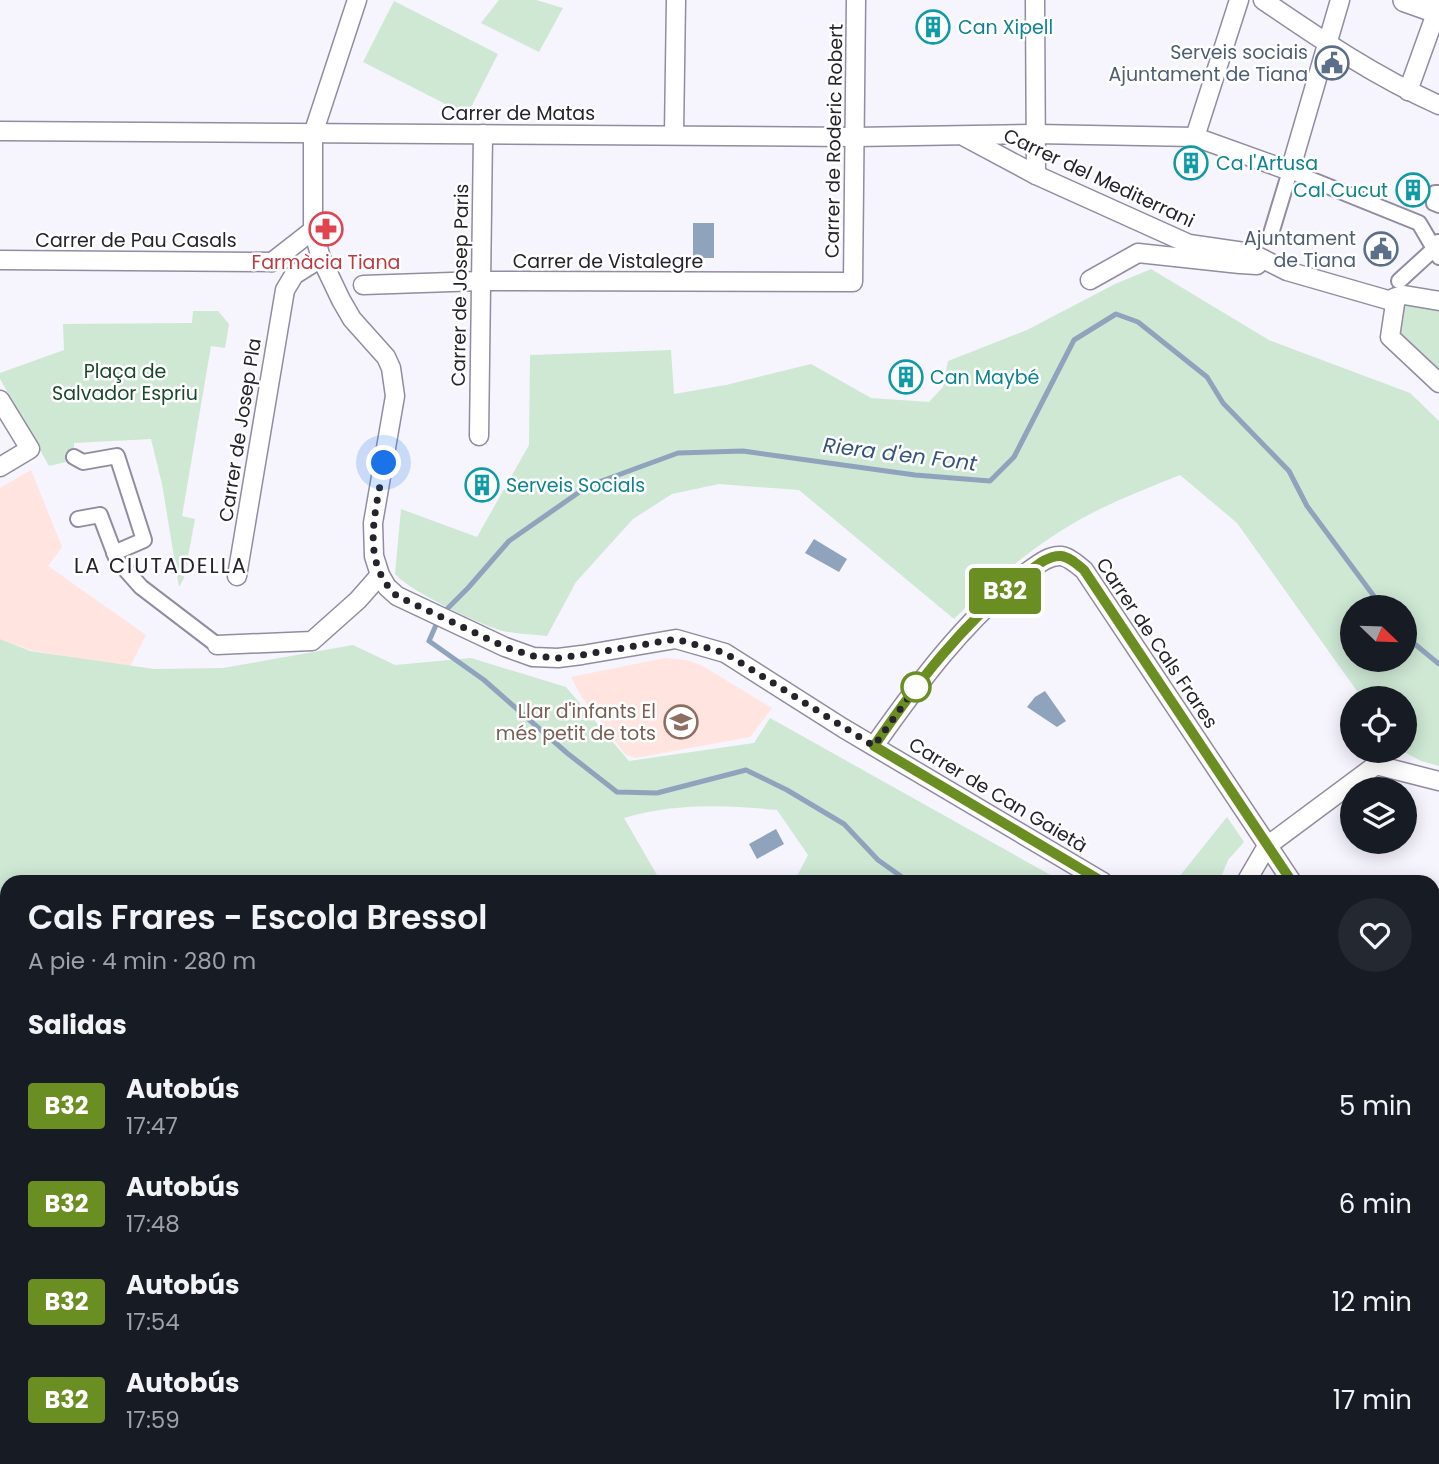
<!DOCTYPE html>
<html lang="es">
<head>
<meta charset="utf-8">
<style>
	:root { --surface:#171b24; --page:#242831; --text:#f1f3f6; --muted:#9ea1a6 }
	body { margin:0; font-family:Poppins,sans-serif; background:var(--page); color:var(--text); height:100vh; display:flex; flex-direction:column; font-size:26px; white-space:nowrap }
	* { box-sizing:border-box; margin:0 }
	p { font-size:23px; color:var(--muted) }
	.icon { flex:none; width:38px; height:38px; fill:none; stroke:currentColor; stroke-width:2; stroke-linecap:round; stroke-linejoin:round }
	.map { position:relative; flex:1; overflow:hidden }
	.panel { position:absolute; left:0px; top:875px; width:1440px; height:590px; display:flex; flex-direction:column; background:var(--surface); border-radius:21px 21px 0 0; box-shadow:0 4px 18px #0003 }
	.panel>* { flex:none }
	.badge { padding:0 14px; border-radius:5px; font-size:24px; line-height:46px }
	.needle { width:46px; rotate:113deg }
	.controls { position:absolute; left:1340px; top:595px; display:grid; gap:14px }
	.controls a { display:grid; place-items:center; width:77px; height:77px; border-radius:50%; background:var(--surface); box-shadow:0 4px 18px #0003; font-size:35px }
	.you { position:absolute; width:35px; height:35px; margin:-18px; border:5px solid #fff; border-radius:50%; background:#1a73e8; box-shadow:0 0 0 10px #1a73e833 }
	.map>.badge { position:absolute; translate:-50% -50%; box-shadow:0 0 0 4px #fff }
	h2 { padding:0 28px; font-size:26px; line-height:63px }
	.round { display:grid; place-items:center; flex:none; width:74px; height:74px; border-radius:37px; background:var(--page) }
	.head { display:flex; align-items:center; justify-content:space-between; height:119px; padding:0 28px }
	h1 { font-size:33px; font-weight:600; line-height:52px }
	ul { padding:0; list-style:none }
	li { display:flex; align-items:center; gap:21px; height:98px; padding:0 28px }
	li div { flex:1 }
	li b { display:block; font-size:26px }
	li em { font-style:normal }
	li .badge { min-width:77px; font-weight:700; text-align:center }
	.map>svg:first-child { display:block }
	.education { fill:#ffe4df }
	.green { fill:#cee8d4; fill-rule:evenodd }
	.water { fill:#8fa3bc }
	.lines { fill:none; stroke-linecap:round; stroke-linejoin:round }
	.stream { stroke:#8fa3bc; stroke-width:5 }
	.pedestrian-casing { stroke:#918ca1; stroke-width:18 }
	.minor-casing { stroke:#918ca1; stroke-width:21 }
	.tertiary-casing { stroke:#918ca1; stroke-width:26 }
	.pedestrian { stroke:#fff; stroke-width:14 }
	.minor { stroke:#fff; stroke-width:18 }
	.tertiary { stroke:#fff; stroke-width:23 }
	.line-casing { stroke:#fff; stroke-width:16 }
	.line { stroke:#6b8e23; stroke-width:10 }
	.walk { stroke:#25232b; stroke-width:7; stroke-dasharray:0 12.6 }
	.stop-dot { fill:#fff; stroke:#6b8e23; stroke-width:3.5 }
	.labels { text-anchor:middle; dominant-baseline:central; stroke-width:5; stroke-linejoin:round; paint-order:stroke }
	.culture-label { font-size:19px; fill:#0d838f; stroke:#fff; text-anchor:start }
	.service-label { font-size:19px; fill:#4e5e75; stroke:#fff; text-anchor:end }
	.street-label { font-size:19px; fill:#25232b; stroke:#fff }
	.health-label { font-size:19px; fill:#be3a42; stroke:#fff }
	.park-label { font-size:19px; fill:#19492b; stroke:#fff }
	.education-label { font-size:19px; fill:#785e54; stroke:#fff; text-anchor:end }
	.water-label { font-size:21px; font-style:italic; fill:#35547b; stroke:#fff }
	.neighbourhood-label { font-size:21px; letter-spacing:2px; fill:#25232b; stroke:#fff }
</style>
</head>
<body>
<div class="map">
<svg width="1439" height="1464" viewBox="0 0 1439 1464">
	<rect width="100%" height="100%" fill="#f6f4fd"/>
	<g class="education">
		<polygon points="31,470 62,547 48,566 146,635 130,667 30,650 0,639 0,488"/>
		<polygon points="665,658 686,660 701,665 772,708 750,737 635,758 625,754 581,696 571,677"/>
	</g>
	<g class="green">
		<polygon points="499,0 536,0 563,8 539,52 481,23"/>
		<polygon points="394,1 498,54 467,115 363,62"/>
		<path d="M1151,269L1269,340L1410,393L1439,421V766L1421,761L1402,751H1405V698H1362L1237,523L1180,475C1150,487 1119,499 1090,514C1039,541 995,578 954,619L799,490L719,484L672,494L633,519L576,582L547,636C533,634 517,634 503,631C480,625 410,591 395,574L401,509L477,537L529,445L530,355L671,350L674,394L726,385L811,364L871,398L929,402L943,387L948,361L1027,330L1115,284ZM1353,607H1405V660H1353Z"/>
		<polygon points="1400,303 1439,307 1439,379 1395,337"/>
		<polygon points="193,311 218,311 229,324 225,348 211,346 182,516 195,519 184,578 179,587 162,484 151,439 74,443 74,460 49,466 0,379 0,373 64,350 63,324 192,323"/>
		<path d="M0,639L30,651L154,669L223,668L353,645L395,665L471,658L566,687L629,761L754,743L770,718L1063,882H794L808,855L777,810C726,805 674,803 624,818L661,882H7V1188L0,1206Z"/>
		<polygon points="1227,817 1244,842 1228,860 1219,882 1175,882"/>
		<polygon points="1433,1232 1439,1235 1439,1378 1433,1372"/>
		<polygon points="0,1282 7,1285 7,1397 0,1400"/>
		<polygon points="347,1458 1249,1458 1248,1464 347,1464"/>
	</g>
	<g class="water">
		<rect x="693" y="223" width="21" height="35"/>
		<polygon points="814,539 847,559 839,572 805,553"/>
		<polygon points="1045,691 1066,721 1057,727 1027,707 1035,697"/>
		<polygon points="776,829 784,844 757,859 749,844"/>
	</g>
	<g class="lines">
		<g class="stream">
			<polyline points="1405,636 1439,664"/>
			<polyline points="909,882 878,860 844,824 787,790 746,770 657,793 617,792 567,753 484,680 429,641 440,616 468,588 509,541 588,486 678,453 743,451 915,475 990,481 1014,457 1074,340 1116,314 1138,322 1207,377 1223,403 1289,471 1307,506 1382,607"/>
			<polyline points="1433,1378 1439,1384"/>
		</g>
		<defs>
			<g id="pedestrian">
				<polyline points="1439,205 1434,203 1435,193 1439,193"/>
				<polyline points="1270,237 1290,171 1419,223 1439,257"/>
				<polyline points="1399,281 1434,249 1438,242"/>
				<polyline points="74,457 83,462 117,456 144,540 114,553"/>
				<polyline points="78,519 100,515 117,560 141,587 217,645"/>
			</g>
			<g id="minor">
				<polyline points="357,0 313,134 313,230 321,258 341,300 352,319 386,357 391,368 395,396 373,523 374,556 380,575 387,587 397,596 505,647 533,657 558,658 582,655 676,639 725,653 843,728 1103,882"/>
				<polyline points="1035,0 1036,175"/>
				<path d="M1263,0C1320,39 1376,77 1439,105"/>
				<polyline points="1408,91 1439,5"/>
				<polyline points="0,131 855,137 1036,134 1195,137 1290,171 1340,0"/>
				<polyline points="674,134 676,0"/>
				<polyline points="965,137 1036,175 1189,244 1251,253 1287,271 1388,300 1404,295 1439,301"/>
				<polyline points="1195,137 1239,0"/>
				<polyline points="0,260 272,262"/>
				<polyline points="272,262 313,230"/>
				<polyline points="1090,280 1138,253 1240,264 1257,265 1263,259"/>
				<polyline points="363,285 481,281 853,282 856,0"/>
				<polyline points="1396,297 1390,337 1439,383"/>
				<polyline points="0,400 30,449 0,467"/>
				<polyline points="479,436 483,134"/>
				<polyline points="237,576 285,290 294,275 321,258"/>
				<polyline points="217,645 312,641 358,600 380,575"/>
				<path d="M874,746C918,684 962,623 1023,575C1034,568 1047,555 1061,556C1069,557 1078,565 1084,570L1292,882"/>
				<polyline points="1246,882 1267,846 1376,765 1439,781"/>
				<polyline points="1433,975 1439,977"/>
				<polyline points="1433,1212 1439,1214"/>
				<polyline points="320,1458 320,1464"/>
			</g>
			<polyline id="tertiary" points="1405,0 1439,12"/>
		</defs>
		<use href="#pedestrian" class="pedestrian-casing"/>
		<use href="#minor" class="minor-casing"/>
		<use href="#tertiary" class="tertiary-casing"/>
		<use href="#pedestrian" class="pedestrian"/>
		<use href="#minor" class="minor"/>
		<use href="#tertiary" class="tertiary"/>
	</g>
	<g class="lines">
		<defs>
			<path id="line" d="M1103,882L874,746C917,683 963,623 1023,576C1034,568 1047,555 1061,556C1070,557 1078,565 1084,570L1292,882"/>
		</defs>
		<use href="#line" class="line-casing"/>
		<use href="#line" class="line"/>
		<path class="walk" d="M384,463C377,509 358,560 397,596L505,647L533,656L558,658L582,655L676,639L725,653L874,746L916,687"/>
	</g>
	<defs>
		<symbol id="building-ring" viewBox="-11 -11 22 22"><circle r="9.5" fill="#fff" stroke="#0f9aa8" stroke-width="1.5"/><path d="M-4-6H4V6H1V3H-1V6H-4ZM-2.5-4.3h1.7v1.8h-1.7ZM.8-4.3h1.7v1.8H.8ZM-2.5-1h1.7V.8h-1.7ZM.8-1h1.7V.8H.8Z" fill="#0f9aa8"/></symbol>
		<symbol id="civic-ring" viewBox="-11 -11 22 22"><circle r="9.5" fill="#fff" stroke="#5c6f8a" stroke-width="1.5"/><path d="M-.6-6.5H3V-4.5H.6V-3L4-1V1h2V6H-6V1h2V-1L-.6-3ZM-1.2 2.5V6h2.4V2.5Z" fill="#5c6f8a"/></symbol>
		<symbol id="pharmacy-ring" viewBox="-11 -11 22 22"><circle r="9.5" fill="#fff" stroke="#e0444e" stroke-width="1.5"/><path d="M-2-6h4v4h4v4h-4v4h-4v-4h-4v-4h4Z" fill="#e0444e"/></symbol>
		<symbol id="school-ring" viewBox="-11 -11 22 22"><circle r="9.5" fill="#fff" stroke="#8d6e63" stroke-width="1.5"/><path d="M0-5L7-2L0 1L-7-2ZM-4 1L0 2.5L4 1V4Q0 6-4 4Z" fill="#8d6e63"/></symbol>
	</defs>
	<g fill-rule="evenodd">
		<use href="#building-ring" x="914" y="8" width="38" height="38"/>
		<use href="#civic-ring" x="1313" y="44" width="38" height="38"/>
		<use href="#building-ring" x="1172" y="144" width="38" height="38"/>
		<use href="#building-ring" x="1394" y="171" width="38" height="38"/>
		<use href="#pharmacy-ring" x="307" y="210" width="38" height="38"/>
		<use href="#civic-ring" x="1362" y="230" width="38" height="38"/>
		<use href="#building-ring" x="887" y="358" width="38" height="38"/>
		<use href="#building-ring" x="463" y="466" width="38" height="38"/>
		<use href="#school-ring" x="662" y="703" width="38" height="38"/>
	</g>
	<circle class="stop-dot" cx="916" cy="687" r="14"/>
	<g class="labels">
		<g class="culture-label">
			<text x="958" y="27">Can Xipell</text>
			<text x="1216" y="163">Ca l'Artusa</text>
			<text x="1388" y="190" text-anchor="end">Cal Cucut</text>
			<text x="930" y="377">Can Maybé</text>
			<text x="506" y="485">Serveis Socials</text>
		</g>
		<g class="service-label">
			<text x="1308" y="52">Serveis sociais<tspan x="1308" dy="22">Ajuntament de Tiana</tspan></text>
			<text x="1356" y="238">Ajuntament<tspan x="1356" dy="22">de Tiana</tspan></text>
		</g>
		<g class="street-label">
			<text x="518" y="113">Carrer de Matas</text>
			<text transform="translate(834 141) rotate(-89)">Carrer de Roderic Robert</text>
			<text transform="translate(1099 178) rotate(25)">Carrer del Mediterrani</text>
			<text x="136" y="240">Carrer de Pau Casals</text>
			<text x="608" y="261">Carrer de Vistalegre</text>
			<text transform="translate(460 285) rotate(-89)">Carrer de Josep Paris</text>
			<text transform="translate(240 430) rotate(-81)">Carrer de Josep Pla</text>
			<text transform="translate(1157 643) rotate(56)">Carrer de Cals Frares</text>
			<text transform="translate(998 795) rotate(31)">Carrer de Can Gaietà</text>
		</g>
		<g class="health-label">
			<text x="326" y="262">Farmàcia Tiana</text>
		</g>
		<g class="park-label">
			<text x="125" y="371">Plaça de<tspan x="125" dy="22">Salvador Espriu</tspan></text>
		</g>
		<g class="education-label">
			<text x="656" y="711">Llar d'infants El<tspan x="656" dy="22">més petit de tots</tspan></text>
		</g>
		<g class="water-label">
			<text transform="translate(900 454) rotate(7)">Riera d'en Font</text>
		</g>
		<g class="neighbourhood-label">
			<text x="161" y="565">LA CIUTADELLA</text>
		</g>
	</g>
</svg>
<div class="controls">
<a><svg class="needle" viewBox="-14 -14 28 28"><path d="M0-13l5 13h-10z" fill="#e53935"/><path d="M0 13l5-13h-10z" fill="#9ea1a6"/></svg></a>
<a><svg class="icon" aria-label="locate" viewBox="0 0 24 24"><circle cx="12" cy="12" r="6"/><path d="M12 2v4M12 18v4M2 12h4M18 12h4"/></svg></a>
<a><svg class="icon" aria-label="layers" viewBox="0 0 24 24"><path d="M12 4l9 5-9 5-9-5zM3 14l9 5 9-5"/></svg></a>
</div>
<div class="you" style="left:384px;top:463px"></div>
<b class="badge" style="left:1005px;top:591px;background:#6b8e23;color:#fff">B32</b>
<section class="panel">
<div class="head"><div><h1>Cals Frares - Escola Bressol</h1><p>A pie · 4 min · 280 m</p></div><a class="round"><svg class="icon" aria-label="heart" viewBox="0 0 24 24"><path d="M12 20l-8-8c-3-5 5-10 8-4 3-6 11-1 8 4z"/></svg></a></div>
<h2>Salidas</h2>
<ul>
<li><span class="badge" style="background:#6b8e23;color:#fff">B32</span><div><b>Autobús</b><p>17:47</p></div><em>5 min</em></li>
<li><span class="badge" style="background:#6b8e23;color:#fff">B32</span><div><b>Autobús</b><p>17:48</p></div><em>6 min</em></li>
<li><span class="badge" style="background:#6b8e23;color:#fff">B32</span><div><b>Autobús</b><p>17:54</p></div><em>12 min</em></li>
<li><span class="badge" style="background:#6b8e23;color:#fff">B32</span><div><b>Autobús</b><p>17:59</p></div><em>17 min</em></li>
</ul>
</section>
</div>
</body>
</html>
